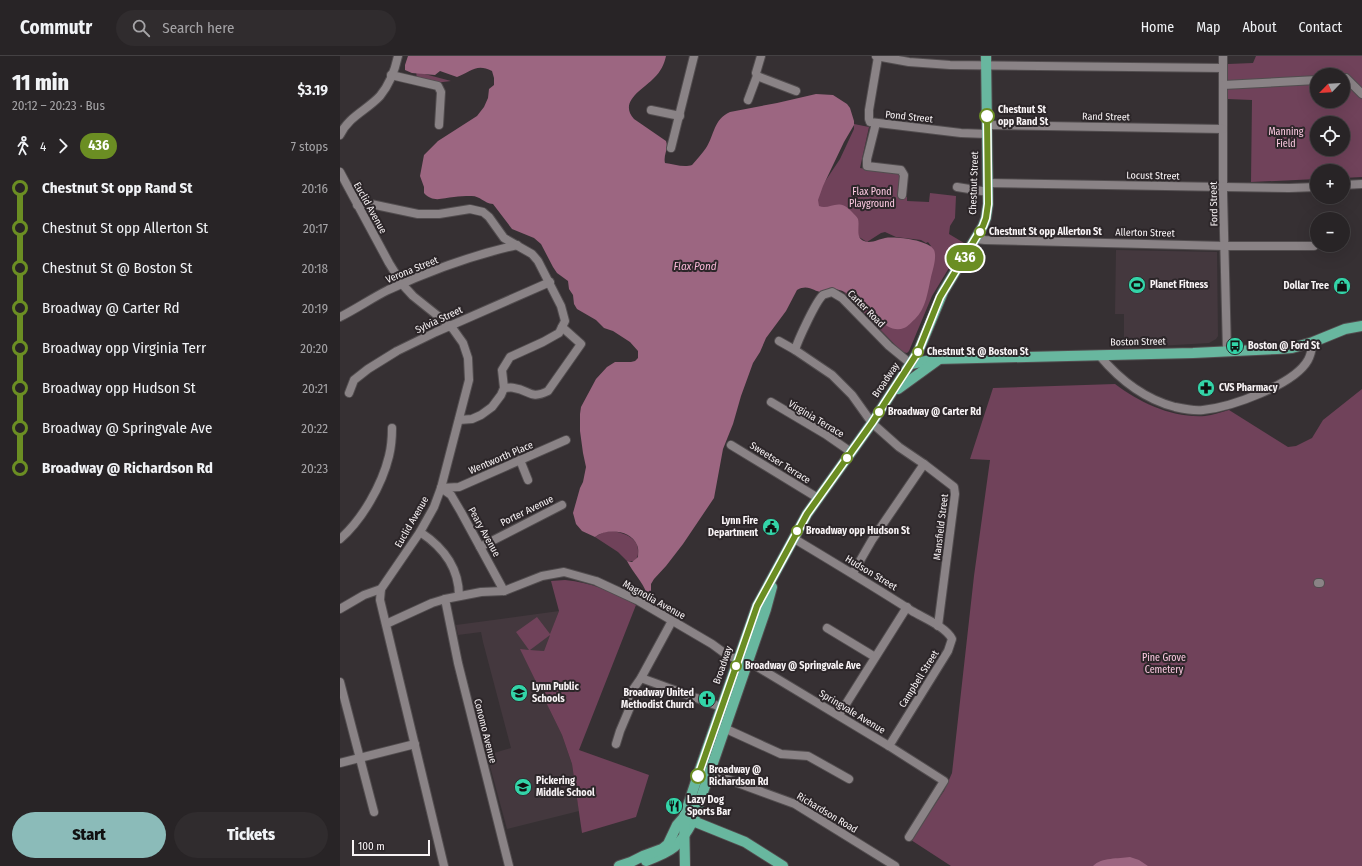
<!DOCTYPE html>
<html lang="en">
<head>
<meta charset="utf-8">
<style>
	:root { --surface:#282426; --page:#302c2e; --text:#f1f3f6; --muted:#a5a4a7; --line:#444143; --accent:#8bbbb9 }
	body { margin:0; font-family:"Fira Sans Condensed",sans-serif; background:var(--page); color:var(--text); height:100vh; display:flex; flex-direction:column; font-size:15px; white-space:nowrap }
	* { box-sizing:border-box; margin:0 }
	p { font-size:13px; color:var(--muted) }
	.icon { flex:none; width:22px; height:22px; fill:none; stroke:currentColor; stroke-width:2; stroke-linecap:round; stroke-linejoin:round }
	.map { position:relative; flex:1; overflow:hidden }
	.side { display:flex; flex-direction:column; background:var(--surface); width:340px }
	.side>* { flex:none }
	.badge { padding:0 8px; border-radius:13px; font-size:14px; line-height:26px }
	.needle { width:26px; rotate:245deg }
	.fabs { position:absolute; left:970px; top:12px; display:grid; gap:8px }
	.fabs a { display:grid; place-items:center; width:40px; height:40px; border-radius:50%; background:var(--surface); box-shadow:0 4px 16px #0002,0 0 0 1px var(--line); font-size:20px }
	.scale { position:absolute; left:12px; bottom:10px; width:78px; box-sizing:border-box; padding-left:4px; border:2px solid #f8f3f5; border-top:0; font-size:11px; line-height:14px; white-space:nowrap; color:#f8f3f5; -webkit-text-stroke:3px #2c2629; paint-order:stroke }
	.map>.badge { position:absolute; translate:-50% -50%; box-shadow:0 0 0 2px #fff }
	.legs { display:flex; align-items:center; gap:6px; height:44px; padding:0 12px; font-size:13px }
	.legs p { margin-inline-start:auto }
	.headline { display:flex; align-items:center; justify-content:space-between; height:68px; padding:0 12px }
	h1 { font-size:22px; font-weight:800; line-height:30px }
	.primary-button { display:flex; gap:8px; margin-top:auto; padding:8px 12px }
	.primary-button a { flex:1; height:46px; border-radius:24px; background:var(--accent); color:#111; font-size:16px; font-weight:800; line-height:46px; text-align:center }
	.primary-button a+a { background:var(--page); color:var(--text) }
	ul { padding:0 12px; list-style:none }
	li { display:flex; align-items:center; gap:14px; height:40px; font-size:15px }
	li i { display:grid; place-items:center; width:6px; height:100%; margin:0 5px; background:currentColor }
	li i::after { content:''; width:10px; height:10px; margin:-5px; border:3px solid; border-radius:50%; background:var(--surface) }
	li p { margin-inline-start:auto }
	li:first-child i { background:linear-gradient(#0000 50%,currentColor 0) }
	li:last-child i { background:linear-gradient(currentColor 50%,#0000 0) }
	header { display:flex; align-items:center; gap:24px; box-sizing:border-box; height:56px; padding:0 20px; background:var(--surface); border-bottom:1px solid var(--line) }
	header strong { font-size:19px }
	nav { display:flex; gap:22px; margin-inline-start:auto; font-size:14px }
	.search { width:280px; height:36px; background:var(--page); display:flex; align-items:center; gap:10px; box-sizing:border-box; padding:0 14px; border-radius:22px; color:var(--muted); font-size:15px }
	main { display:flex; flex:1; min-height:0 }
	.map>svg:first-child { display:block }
	.built { fill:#44383e }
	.green { fill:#70425a; fill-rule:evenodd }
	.water { fill:#9c6681 }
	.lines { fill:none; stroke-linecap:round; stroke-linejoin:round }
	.minor-casing { stroke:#524d4f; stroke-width:10 }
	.major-casing { stroke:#524d4f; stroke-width:12 }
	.minor { stroke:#8a8386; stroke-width:8 }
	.major { stroke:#68b79f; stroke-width:10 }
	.line-1-casing { stroke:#fff; stroke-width:9 }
	.line-1 { stroke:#6b8e23; stroke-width:6 }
	.stop-1-dot { fill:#fff; stroke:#6b8e23; stroke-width:2 }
	.labels { text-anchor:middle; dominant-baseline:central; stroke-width:4; stroke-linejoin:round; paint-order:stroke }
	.stop-label { font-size:10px; font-weight:bold; fill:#f8f3f5; stroke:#2c2629; text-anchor:start }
	.street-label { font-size:10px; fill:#f8f3f5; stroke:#2c2629 }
	.park-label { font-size:10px; fill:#fdcae2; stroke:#2c2629 }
	.poi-label { font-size:10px; font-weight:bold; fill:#f8f3f5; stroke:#2c2629; text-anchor:start }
	.water-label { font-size:11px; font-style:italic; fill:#fab8d8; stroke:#2c2629 }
</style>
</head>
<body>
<header>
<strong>Commutr</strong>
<div class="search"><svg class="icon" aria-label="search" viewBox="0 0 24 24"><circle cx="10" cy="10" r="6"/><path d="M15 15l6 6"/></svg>Search here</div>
<nav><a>Home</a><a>Map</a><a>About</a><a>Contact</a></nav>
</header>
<main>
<section class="side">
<div class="headline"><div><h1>11 min</h1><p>20:12 – 20:23 · Bus</p></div><b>$3.19</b></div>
<div class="legs"><svg class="icon" aria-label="walk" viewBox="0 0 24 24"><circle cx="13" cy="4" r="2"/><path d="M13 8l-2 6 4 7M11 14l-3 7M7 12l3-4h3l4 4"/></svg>4<svg class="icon" aria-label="forward" viewBox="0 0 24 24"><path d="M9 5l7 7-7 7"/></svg><b class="badge" style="background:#6b8e23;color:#fff">436</b><p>7 stops</p></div>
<ul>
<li><i style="color:#6b8e23"></i><b>Chestnut St opp Rand St</b><p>20:16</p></li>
<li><i style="color:#6b8e23"></i><span>Chestnut St opp Allerton St</span><p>20:17</p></li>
<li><i style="color:#6b8e23"></i><span>Chestnut St @ Boston St</span><p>20:18</p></li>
<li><i style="color:#6b8e23"></i><span>Broadway @ Carter Rd</span><p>20:19</p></li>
<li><i style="color:#6b8e23"></i><span>Broadway opp Virginia Terr</span><p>20:20</p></li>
<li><i style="color:#6b8e23"></i><span>Broadway opp Hudson St</span><p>20:21</p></li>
<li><i style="color:#6b8e23"></i><span>Broadway @ Springvale Ave</span><p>20:22</p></li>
<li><i style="color:#6b8e23"></i><b>Broadway @ Richardson Rd</b><p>20:23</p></li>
</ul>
<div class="primary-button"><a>Start</a><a>Tickets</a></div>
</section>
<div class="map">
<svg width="1022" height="810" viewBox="0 0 1022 810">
	<rect width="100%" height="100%" fill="#363033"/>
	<g class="built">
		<polygon points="776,194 877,196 878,280 876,283 869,287 784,292 784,258 775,258"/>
		<polygon points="219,555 204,595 181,594 222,679 232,708 239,755 167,773 147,699 171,692 143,586 141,576 118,579 116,569"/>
	</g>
	<g class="green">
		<polygon points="75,0 77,16 111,25 87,28 77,26"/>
		<path d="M916,0H1022V121L1003,122V115H977V123L911,126L912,44L888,43V8L913,7ZM977,19H1003V45H977ZM977,67H1003V93H977Z"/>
		<polygon points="514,68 529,71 520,112 560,118 559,141 567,141 567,145 589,146 590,137 616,140 615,162 610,170 609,178 624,187 592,240 569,295 567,297 562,296 503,235 591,190 588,186 586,187 581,184 556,181 545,176 541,177 527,186 519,181 476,159 478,136 500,103 514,73"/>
		<path d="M775,328C800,347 832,362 865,360C873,359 881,356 889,354L948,391L956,390L972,382L983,364L1022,333V810H611L571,784L604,735L612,717L634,520L650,404L630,403L653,332Z"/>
		<path d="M273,475C284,477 299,482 298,496C298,501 297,502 294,505H287L278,496L255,481L264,476Z"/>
		<path d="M225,524C252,527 273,535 296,549L239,694L309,719L296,761L242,777L232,708L222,679L180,593L189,594L176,576L197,561L210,578L219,555L211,525ZM210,579L204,595L190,594Z"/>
	</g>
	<g class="water">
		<path d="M68,0H326C324,9 321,15 314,22C304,33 278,45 294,63L326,85C329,93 323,99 325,107C333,108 344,112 352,109C357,103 362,98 366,92C375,78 373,64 390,56L437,47L476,38L493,39L507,48L510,52L514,65V69L504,86L483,130L478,144L479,150C490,155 498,140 512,156C514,158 517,161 518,163C520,170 515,182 524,185C531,188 539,183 545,182C555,180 589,184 594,194C597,201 593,213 591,221C588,234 586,253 575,263C571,266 569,270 564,272C548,279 532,256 522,247C514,241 504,234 495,233C490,232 488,235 483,236C475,237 469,227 457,234L446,255L426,282L420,296L413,307L401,340L393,368L383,393L374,442L343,488L326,510L314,523L311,528V534L310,537L307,538C303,526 293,517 287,505L292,506L298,501C298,497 299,493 297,489C291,474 267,472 255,481L242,475L236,468L233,457L240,432L243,426L246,411L243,397L240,375V358L241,351L256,323L267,311L275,306H291L295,305L298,302V295L290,286L273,275L264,272L256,264L237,253L234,248L233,239L229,233L228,225L217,217L213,211L201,188L194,182L172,173L153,148C143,147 140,139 130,140C125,140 119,140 114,141C102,142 93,147 84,137V131L80,120L84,99L98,85L137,60L144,51L148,42L149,33L154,29V22L152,15C136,7 131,16 117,21L100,15L95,19L72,17L65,14V9Z"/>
		<path d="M790,801L799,804L808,810H753C762,801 778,803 790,801Z"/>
	</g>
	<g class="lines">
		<defs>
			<g id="minor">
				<polyline points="536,0 569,6 610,9 883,12"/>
				<polyline points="883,0 883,137 887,295"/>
				<polyline points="538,1 529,54 529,63 530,66 621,77 647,78"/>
				<polyline points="51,19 98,30 101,36 99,69"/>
				<polyline points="417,20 456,35"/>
				<polyline points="1003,22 1006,22 1022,38"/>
				<polyline points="883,29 977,24"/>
				<polyline points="408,44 417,20 416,17 421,0"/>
				<polyline points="311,54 340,60"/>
				<polyline points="536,67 527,103 527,110 561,114 564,119 562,139"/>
				<polyline points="647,69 883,73"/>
				<path d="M0,79C8,61 27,54 40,40C49,29 55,14 58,0"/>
				<polyline points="331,92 354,0"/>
				<polyline points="0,116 49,207 62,228 73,240 103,264 113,273 123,287 128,302 129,324 101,432 94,451 80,476 41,533 40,544 104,810"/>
				<polyline points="648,127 884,131 949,132 977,131"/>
				<polyline points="1003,129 1022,128"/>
				<polyline points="617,131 648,136"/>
				<polyline points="17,149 26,147 78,158 99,158 130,153 143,156 149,161 164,182 192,198 198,205 221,250 225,265 219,277 203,286 170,301 162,314 164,332 161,339 152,351 141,359 132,363 119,364"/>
				<polyline points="636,183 645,184 885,190 974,190"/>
				<path d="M0,261C16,253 32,242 48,234C89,215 133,199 177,189"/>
				<polyline points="439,285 455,294"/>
				<path d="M759,299C779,323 804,343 835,351C844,353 854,355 863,354C891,351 954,329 968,304C971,299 972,292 973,286"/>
				<path d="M571,308L549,290L502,242L492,236C490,237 485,238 483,239C476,245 458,284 455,294L492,319L512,339L532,367L559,391L584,408L614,431L615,438L598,570"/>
				<path d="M164,332C167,332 171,331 174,332C190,334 190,344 208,335L241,288L222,271"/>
				<polyline points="9,337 14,324 28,313 57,295 96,276 210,226"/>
				<polyline points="431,346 485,378 511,396"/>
				<polyline points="391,389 478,442"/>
				<polyline points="180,404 188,424"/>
				<polyline points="101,432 119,431 226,384"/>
				<polyline points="101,432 111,439 121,456 164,535"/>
				<path d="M80,476C103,491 119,512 119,540"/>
				<path d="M453,482C493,506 533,530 572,555C584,562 606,571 612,583L608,595L549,690"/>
				<path d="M0,483C22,464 42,429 49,400C51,392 52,382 52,372"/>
				<polyline points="140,491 222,449"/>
				<polyline points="513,517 532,484 584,408"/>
				<polyline points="978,527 980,527"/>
				<polyline points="105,543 118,607 169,810"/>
				<polyline points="0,553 24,539 41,533"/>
				<polyline points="46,568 92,547 105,543 141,536 164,535 202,520 224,516 256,525 297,544 372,588 387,599 416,610 549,690 604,725 569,781"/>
				<polyline points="487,572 535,601"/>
				<polyline points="301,622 381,651"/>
				<polyline points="0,626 34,756"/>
				<polyline points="499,659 567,551"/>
				<polyline points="384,672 441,698 468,700 509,723"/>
				<polyline points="276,688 280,675 291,649 287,642 301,622 332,565"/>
				<polyline points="0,707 75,688"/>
				<polyline points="365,715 455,748 555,810"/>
			</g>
			<g id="major">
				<polyline points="571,308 596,303 853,297 937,293 952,292 973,286 1005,273 1022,270"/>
				<polyline points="558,333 598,304"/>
				<polyline points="348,763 405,786 443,810"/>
				<path d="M306,805C333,795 339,791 353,765L426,553L432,531"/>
				<polyline points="279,810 291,806 303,800 322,793 328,788 337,769 344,761"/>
				<polyline points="345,810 344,761 360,713 417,550 467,458 532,367 578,296 603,236 643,170 646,162 648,148 646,0"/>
			</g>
		</defs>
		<use href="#minor" class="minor-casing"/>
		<use href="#major" class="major-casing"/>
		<use href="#minor" class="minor"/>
		<use href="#major" class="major"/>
	</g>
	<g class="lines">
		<defs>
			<polyline id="line-1" points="358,720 417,550 467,458 532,367 578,296 600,241 643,170 646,162 648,148 647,60"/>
		</defs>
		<use href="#line-1" class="line-1-casing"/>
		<use href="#line-1" class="line-1"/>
	</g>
	<defs>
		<symbol id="stadium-disc" viewBox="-11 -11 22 22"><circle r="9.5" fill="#33d4a8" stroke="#2c2629"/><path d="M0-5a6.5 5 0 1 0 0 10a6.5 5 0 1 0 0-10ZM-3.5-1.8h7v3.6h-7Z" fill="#111"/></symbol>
		<symbol id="shop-disc" viewBox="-11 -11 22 22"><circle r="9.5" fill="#33d4a8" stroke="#2c2629"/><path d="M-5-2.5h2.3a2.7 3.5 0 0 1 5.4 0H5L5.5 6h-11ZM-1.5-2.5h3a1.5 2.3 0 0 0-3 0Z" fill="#111"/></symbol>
		<symbol id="bus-disc" viewBox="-11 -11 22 22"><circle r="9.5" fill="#33d4a8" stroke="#2c2629"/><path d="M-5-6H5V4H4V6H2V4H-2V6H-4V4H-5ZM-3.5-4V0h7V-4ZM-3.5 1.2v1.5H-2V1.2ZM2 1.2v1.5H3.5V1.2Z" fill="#111"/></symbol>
		<symbol id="pharmacy-disc" viewBox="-11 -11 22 22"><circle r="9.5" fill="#33d4a8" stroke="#2c2629"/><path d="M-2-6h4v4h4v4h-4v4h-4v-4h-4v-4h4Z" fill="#111"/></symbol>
		<symbol id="civic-disc" viewBox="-11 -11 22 22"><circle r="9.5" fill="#33d4a8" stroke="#2c2629"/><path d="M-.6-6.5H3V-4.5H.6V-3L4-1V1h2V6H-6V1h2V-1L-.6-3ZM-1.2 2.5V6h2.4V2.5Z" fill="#111"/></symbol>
		<symbol id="school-disc" viewBox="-11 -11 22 22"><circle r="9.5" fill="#33d4a8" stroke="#2c2629"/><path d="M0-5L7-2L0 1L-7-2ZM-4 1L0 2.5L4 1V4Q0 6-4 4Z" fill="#111"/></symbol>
		<symbol id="church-disc" viewBox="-11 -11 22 22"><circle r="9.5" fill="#33d4a8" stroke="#2c2629"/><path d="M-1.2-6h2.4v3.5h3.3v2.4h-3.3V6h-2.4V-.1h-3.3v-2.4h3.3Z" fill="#111"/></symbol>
		<symbol id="restaurant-disc" viewBox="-11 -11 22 22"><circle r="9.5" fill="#33d4a8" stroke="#2c2629"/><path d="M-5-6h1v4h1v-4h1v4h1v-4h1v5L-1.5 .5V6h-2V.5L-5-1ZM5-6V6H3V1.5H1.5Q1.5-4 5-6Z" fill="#111"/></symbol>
	</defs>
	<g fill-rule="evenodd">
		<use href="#stadium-disc" x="787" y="219" width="20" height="20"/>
		<use href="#shop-disc" x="992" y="220" width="20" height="20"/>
		<use href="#bus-disc" x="885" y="280" width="20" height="20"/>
		<use href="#pharmacy-disc" x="856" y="322" width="20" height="20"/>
		<use href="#civic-disc" x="421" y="461" width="20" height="20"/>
		<use href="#school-disc" x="169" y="627" width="20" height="20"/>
		<use href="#church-disc" x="357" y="633" width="20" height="20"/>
		<use href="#school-disc" x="173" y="721" width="20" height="20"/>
		<use href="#restaurant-disc" x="324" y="740" width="20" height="20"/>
	</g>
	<g class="stop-1-dot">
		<circle cx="647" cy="60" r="7"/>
		<circle cx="640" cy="176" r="5"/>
		<circle cx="578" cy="296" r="5"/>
		<circle cx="539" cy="356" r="5"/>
		<circle cx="507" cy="402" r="5"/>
		<circle cx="457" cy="475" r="5"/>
		<circle cx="396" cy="610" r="5"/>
		<circle cx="358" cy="720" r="7"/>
	</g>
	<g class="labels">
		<g class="stop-label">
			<text x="658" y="54">Chestnut St<tspan x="658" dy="12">opp Rand St</tspan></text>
			<text x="649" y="176">Chestnut St opp Allerton St</text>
			<text x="587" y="296">Chestnut St @ Boston St</text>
			<text x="548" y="356">Broadway @ Carter Rd</text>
			<text x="466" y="475">Broadway opp Hudson St</text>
			<text x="405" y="610">Broadway @ Springvale Ave</text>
			<text x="369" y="714">Broadway @<tspan x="369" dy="12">Richardson Rd</tspan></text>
		</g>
		<g class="street-label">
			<text transform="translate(569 61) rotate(6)">Pond Street</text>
			<text transform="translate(766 61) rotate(1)">Rand Street</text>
			<text transform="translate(813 120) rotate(1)">Locust Street</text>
			<text transform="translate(634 127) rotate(-88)">Chestnut Street</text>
			<text transform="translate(874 148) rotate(-91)">Ford Street</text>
			<text transform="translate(30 152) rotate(61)">Euclid Avenue</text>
			<text transform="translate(805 177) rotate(1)">Allerton Street</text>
			<text transform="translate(72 214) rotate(-22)">Verona Street</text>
			<text transform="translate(526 253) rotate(45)">Carter Road</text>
			<text transform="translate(99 264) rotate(-25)">Sylvia Street</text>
			<text transform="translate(798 286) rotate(-1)">Boston Street</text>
			<text transform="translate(546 324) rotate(-56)">Broadway</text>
			<text transform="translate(476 363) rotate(31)">Virginia Terrace</text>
			<text transform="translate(161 402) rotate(-23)">Wentworth Place</text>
			<text transform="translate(440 407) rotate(32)">Sweetser Terrace</text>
			<text transform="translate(187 455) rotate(-26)">Porter Avenue</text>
			<text transform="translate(72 466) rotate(-60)">Euclid Avenue</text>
			<text transform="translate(601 471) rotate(-83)">Mansfield Street</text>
			<text transform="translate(144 476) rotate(61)">Peary Avenue</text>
			<text transform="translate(531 517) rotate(31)">Hudson Street</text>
			<text transform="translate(314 544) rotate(29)">Magnolia Avenue</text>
			<text transform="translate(383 609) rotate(-71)">Broadway</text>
			<text transform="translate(579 623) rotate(-58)">Campbell Street</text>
			<text transform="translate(512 656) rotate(31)">Springvale Avenue</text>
			<text transform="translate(145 675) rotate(76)">Conomo Avenue</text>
			<text transform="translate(487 757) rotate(31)">Richardson Road</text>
		</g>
		<g class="park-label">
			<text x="946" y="76">Manning<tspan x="946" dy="12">Field</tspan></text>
			<text x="532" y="136">Flax Pond<tspan x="532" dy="12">Playground</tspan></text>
			<text x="824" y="602">Pine Grove<tspan x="824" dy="12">Cemetery</tspan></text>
		</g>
		<g class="poi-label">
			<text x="810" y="229">Planet Fitness</text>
			<text x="989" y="230" text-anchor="end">Dollar Tree</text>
			<text x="908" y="290">Boston @ Ford St</text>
			<text x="879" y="332">CVS Pharmacy</text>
			<text x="418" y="465" text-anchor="end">Lynn Fire<tspan x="418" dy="12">Department</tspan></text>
			<text x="192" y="631">Lynn Public<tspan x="192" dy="12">Schools</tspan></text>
			<text x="354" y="637" text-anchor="end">Broadway United<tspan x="354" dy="12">Methodist Church</tspan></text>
			<text x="196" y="725">Pickering<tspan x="196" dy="12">Middle School</tspan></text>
			<text x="347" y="744">Lazy Dog<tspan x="347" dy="12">Sports Bar</tspan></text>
		</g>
		<g class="water-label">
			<text x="355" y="210">Flax Pond</text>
		</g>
	</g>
</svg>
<div class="fabs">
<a><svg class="needle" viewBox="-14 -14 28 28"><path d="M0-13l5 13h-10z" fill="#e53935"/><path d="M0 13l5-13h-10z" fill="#a5a4a7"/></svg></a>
<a><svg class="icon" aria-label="locate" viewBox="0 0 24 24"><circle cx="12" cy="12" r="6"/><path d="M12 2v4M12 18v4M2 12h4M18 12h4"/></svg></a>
<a>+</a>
<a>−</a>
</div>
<div class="scale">100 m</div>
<b class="badge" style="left:625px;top:202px;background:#6b8e23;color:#fff">436</b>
</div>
</main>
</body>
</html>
